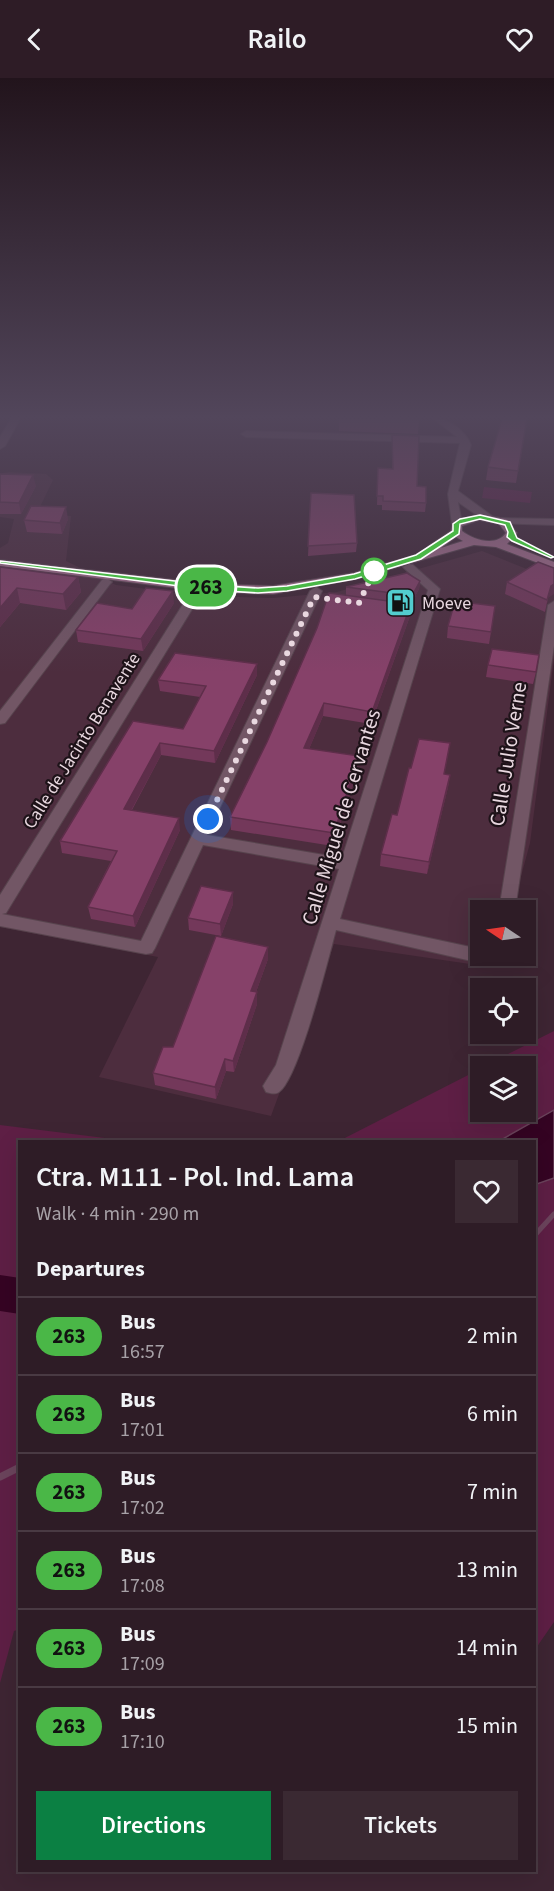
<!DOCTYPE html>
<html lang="en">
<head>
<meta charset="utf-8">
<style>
	:root { --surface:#2e1c26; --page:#3a2932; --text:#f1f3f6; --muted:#a7a1a7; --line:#493a43; --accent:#0b8043 }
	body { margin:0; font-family:"Source Sans 3",sans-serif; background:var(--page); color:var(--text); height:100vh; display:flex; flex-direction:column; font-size:22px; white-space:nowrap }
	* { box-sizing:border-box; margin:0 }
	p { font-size:20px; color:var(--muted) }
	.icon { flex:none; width:33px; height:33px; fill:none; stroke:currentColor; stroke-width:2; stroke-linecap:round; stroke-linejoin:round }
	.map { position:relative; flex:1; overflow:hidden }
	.panel { position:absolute; left:18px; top:1062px; width:518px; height:732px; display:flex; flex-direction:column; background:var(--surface); border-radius:0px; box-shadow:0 6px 24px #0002,0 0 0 2px var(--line) }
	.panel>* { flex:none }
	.badge { padding:0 12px; border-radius:20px; font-size:21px; line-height:39px }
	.needle { width:39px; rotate:283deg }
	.fabs { position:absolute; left:470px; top:822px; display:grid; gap:12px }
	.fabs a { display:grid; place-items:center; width:66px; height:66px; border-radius:0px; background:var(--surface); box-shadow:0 6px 24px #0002,0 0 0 2px var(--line); font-size:30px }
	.you { position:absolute; width:30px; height:30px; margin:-15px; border:4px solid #fff; border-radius:50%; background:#1a73e8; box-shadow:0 0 0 9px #1a73e833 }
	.map>.badge { position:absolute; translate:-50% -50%; box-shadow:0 0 0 3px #fff }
	h2 { padding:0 18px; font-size:22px; line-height:54px }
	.round { display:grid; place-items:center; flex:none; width:63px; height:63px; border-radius:0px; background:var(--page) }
	.overview { display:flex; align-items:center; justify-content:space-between; height:102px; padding:0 18px }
	h1 { font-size:28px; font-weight:600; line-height:45px }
	.action { display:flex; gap:12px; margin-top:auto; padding:12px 18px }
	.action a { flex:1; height:69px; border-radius:0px; background:var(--accent); color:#fff; font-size:24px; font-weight:600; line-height:69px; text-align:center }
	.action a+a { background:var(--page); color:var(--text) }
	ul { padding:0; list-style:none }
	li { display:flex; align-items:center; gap:18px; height:78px; padding:0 18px; border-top:2px solid var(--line) }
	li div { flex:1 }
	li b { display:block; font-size:22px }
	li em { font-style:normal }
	li .badge { min-width:66px; font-weight:700; text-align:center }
	header { display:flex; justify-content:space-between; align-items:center; height:78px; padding:0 18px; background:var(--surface); font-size:27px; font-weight:600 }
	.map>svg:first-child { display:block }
	.built { fill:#4d2d3e }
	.green { fill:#5e1f45 }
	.water { fill:#350423; stroke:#6b445c; stroke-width:1.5 }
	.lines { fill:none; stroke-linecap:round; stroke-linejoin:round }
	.stream-far1 { stroke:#6b445c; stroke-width:5 }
	.stream { stroke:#6b445c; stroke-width:7 }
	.river { fill:#350423; fill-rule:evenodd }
	.minor-casing { stroke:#57434d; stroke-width:2 }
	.major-casing { stroke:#57434d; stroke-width:2 }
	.minor { fill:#725665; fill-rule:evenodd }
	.major { fill:#a97290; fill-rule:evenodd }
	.wall { fill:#73385a }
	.shaded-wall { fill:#5e2e4a }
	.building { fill:#864169; stroke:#5e2e4a; stroke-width:1.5 }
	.line { fill:#4ab747; stroke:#fff; stroke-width:1.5 }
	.walk { stroke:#e9d8e0; stroke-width:6; stroke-dasharray:0 10.8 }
	.stop-dot { fill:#fff; stroke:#4ab747; stroke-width:3 }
	.labels { text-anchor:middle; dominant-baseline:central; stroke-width:4.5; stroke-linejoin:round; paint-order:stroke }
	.far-poi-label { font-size:18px; fill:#e9d8e0; stroke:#1e1319; text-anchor:start }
	.far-street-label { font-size:18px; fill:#e9d8e0; stroke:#1e1319 }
	.street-label { font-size:21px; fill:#e9d8e0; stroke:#1e1319 }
</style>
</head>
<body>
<header><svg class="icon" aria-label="back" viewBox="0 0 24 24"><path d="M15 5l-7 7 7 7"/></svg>Railo<svg class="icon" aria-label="heart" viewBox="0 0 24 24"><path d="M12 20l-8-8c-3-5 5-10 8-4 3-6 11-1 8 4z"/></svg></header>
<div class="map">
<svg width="554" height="1813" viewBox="0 0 554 1813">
	<rect width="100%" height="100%" fill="#3e2533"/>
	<polygon class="built" points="9,394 46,396 53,402 38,433 40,436 71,438 66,483 116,507 201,518 273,520 337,514 482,473 554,502 554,581 530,765 512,832 480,832 480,878 500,878 497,890 334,866 271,1038 99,999 158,879 0,849 0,470 8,465 14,441 0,439 0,401 3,395"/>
	<g class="green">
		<polygon points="484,409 532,414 530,425 482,420"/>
		<polygon points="554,953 554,1544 534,1573 534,1064 337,1064 480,991 480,1034 525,1034 525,988 484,988"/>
		<polygon points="0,1047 129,1063 20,1064 20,1551 14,1553 0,1605"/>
	</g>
	<polygon class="water" points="554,1032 554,1100 534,1107 534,1064 499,1063"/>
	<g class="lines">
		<polyline class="stream-far1" points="534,1158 554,1136"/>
		<polyline class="stream" points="0,1399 20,1389"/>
		<polygon class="river" points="0,1197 20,1200 20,1236 0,1233"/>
		<defs>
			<g id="minor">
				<polygon points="11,341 20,341 5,368 0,371 0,359"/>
				<path d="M434,341C450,340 466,354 471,367L458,413L492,438V442H484L458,424L462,446L457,449L452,446L448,416L460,365L246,359L241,356L246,353L457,359Z"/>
				<polygon points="500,440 554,441 554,447 496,445 496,441"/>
				<path d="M409,486L413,487L440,511L340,841L480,871V878H500L495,885L489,887L336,852C328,881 299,1000 279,1014C275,1017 270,1015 266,1014L263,1008L276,987L339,791L203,767L155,870L152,875L146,876L0,848V817L190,515L196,511L202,515L6,835L2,836L141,863L310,513L316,509L322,513L207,757L342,780L428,512L405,491L403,489Z"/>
				<polygon points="106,500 112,504 110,506 5,645 0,646 0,633 102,502"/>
				<polygon points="554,523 554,568 515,832 499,832 548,527"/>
			</g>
			<path id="major" d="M479,436L506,441L517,455L507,466L554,484V491L496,469L474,467L355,501L273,516L210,514L0,488V482L210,506L273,508L354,495L430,473L427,470L429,468L451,453L453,444ZM479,442L499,446L506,455C496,469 474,462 462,453V448ZM456,459L463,463L441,470Z"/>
		</defs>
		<use href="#minor" class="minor-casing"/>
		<use href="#major" class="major-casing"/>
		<use href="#minor" class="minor"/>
		<use href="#major" class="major"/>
	</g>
	<g class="wall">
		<polygon points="339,341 419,341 418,356 339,353"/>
		<polygon points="392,357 417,408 426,425 425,434 382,432 382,427 377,427 378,390 392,391"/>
		<polygon points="488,389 518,393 516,405 486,402"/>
		<polygon points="0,396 36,408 21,436 0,436"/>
		<polygon points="311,415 357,465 356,474 308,478"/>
		<polygon points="68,441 62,456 27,454 24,442"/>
		<polygon points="0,489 78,499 81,514 66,532 20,525 0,549"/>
		<polygon points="420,503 419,511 414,520 414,527 411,526 410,538 371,646 323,638 309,671 358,691 333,768 231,752 230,739 346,517 346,509"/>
		<polygon points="507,504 548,520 545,534 505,516"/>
		<polygon points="174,525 143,573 78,564 76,552 132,531"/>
		<polygon points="448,548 491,554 489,566 447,560"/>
		<polygon points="488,587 536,594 533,606 486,599"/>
		<polygon points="257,597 215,685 161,677 132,732 180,752 135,849 91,841 88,829 111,783 62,775 60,763 133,643 183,651 200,619 160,613 158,602"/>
		<polygon points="445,696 450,697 448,709 427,796 380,788 381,776"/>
		<polygon points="233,826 221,858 189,852 188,840"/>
		<polygon points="268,881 256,914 257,926 234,994 226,993 216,1021 155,1007 153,995 173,969"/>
	</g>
	<g class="shaded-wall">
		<polygon points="33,397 36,408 21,436 19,425"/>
		<polygon points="66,429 68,441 62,456 60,445"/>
		<polygon points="78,499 81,514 66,532 63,516"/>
		<polygon points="420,503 419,511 414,520 413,516"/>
		<polygon points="554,506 554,516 548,520 545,534 551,508"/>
		<polygon points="17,510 20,525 0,549 0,530"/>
		<polygon points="173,513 174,525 143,573 141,561"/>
		<polygon points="411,526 410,538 371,646 372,634"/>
		<polygon points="257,586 257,597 215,685 214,673"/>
		<polygon points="324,625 323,638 304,683 304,670"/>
		<polygon points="160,665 161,677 126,742 124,731"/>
		<polygon points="359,678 358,691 333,768 334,755"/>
		<polygon points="450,697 448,709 427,796 429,784"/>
		<polygon points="179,740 180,752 135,849 133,838"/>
		<polygon points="233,814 233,826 221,858 220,846"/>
		<polygon points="268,869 268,881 252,925 251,913"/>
		<polygon points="257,914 257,926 234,994 233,983"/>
		<polygon points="225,981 226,993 216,1021 215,1009"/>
	</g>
	<g class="building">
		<polygon points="375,341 419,341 419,342"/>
		<polygon points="502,341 527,341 518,393 488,389"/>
		<polygon points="392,357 419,358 417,408 426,409 426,425 383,423 383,418 377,418 378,390 393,391"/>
		<polygon points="0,396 33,397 19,425 0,424"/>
		<polygon points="311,415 354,417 357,465 308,468"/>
		<polygon points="31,428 66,429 60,445 24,442"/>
		<polygon points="538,484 554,490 554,506 551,508 547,522 507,504"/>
		<polygon points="0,489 78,499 63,516 17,510 0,530"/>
		<polygon points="407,495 420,503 413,516 415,518 346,509"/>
		<polygon points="146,510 173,513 141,561 76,552 97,525 132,531"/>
		<polygon points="329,515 411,526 372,634 324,625 304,670 359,678 334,755 230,739 267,664 317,550"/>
		<polygon points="455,523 495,528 491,554 448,548"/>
		<polygon points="492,571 539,577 536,594 488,587"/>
		<polygon points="175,575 257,586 214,673 160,665 124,731 179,740 133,838 88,829 117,773 60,763 133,643 183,651 206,608 158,602"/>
		<polygon points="419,661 450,665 444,696 450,697 429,784 381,776 392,736 397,737 409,690 411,690"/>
		<polygon points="201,808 233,814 220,846 188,840"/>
		<polygon points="216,858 268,869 251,913 257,914 233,983 225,981 215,1009 153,995 163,969 173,969"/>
	</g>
	<linearGradient id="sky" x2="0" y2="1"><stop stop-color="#22141c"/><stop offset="0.57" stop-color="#52465b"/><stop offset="1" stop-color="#52465b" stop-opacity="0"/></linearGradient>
	<rect width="554" height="595" fill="url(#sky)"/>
	<polygon class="line" points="480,437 510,444 517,460 554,479 551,480 512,463 507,459 508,454 505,447 480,441 460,446 459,456 421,481 355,501 287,513 258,515 210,512 0,485 0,483 210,507 258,510 287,508 354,496 416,477 453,453 453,446 460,441"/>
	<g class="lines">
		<polyline class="walk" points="208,741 314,519 359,525 374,493"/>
	</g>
	<defs>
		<symbol id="fuel-square" viewBox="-11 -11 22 22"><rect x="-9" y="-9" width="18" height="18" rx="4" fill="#52cdcf" stroke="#1e1319"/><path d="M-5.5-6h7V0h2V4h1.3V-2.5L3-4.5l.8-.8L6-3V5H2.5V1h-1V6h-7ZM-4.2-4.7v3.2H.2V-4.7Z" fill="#111"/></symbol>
	</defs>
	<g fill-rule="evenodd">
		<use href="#fuel-square" x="384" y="508" width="33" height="33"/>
	</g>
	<circle class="stop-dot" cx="374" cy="493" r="12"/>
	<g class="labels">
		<g class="far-poi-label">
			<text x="422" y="525">Moeve</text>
		</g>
		<g class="far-street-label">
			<text transform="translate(82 663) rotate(-58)">Calle de Jacinto Benavente</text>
		</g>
		<g class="street-label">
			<text transform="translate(508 676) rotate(-81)">Calle Julio Verne</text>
			<text transform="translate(341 739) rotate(-73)">Calle Miguel de Cervantes</text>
		</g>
	</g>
</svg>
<div class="fabs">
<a><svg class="needle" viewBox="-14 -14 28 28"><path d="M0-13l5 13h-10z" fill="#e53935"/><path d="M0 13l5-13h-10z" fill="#a7a1a7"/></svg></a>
<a><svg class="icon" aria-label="locate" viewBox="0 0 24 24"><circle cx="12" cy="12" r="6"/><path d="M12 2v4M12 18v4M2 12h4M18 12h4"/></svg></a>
<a><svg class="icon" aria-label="layers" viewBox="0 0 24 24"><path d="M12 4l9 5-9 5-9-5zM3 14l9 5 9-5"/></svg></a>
</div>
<div class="you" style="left:208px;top:741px"></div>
<b class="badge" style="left:206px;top:509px;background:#4ab747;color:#111">263</b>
<section class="panel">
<div class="overview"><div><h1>Ctra. M111 - Pol. Ind. Lama</h1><p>Walk · 4 min · 290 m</p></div><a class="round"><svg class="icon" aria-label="heart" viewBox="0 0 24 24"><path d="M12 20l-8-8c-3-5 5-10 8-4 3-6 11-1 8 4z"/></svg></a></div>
<h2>Departures</h2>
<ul>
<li><span class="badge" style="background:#4ab747;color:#111">263</span><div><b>Bus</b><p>16:57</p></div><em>2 min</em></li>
<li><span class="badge" style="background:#4ab747;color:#111">263</span><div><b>Bus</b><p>17:01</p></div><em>6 min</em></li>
<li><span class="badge" style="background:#4ab747;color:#111">263</span><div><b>Bus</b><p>17:02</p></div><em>7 min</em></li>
<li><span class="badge" style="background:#4ab747;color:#111">263</span><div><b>Bus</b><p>17:08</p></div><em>13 min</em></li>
<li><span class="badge" style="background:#4ab747;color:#111">263</span><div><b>Bus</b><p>17:09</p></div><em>14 min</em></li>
<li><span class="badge" style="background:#4ab747;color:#111">263</span><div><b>Bus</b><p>17:10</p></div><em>15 min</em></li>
</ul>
<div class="action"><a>Directions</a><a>Tickets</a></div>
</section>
</div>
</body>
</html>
